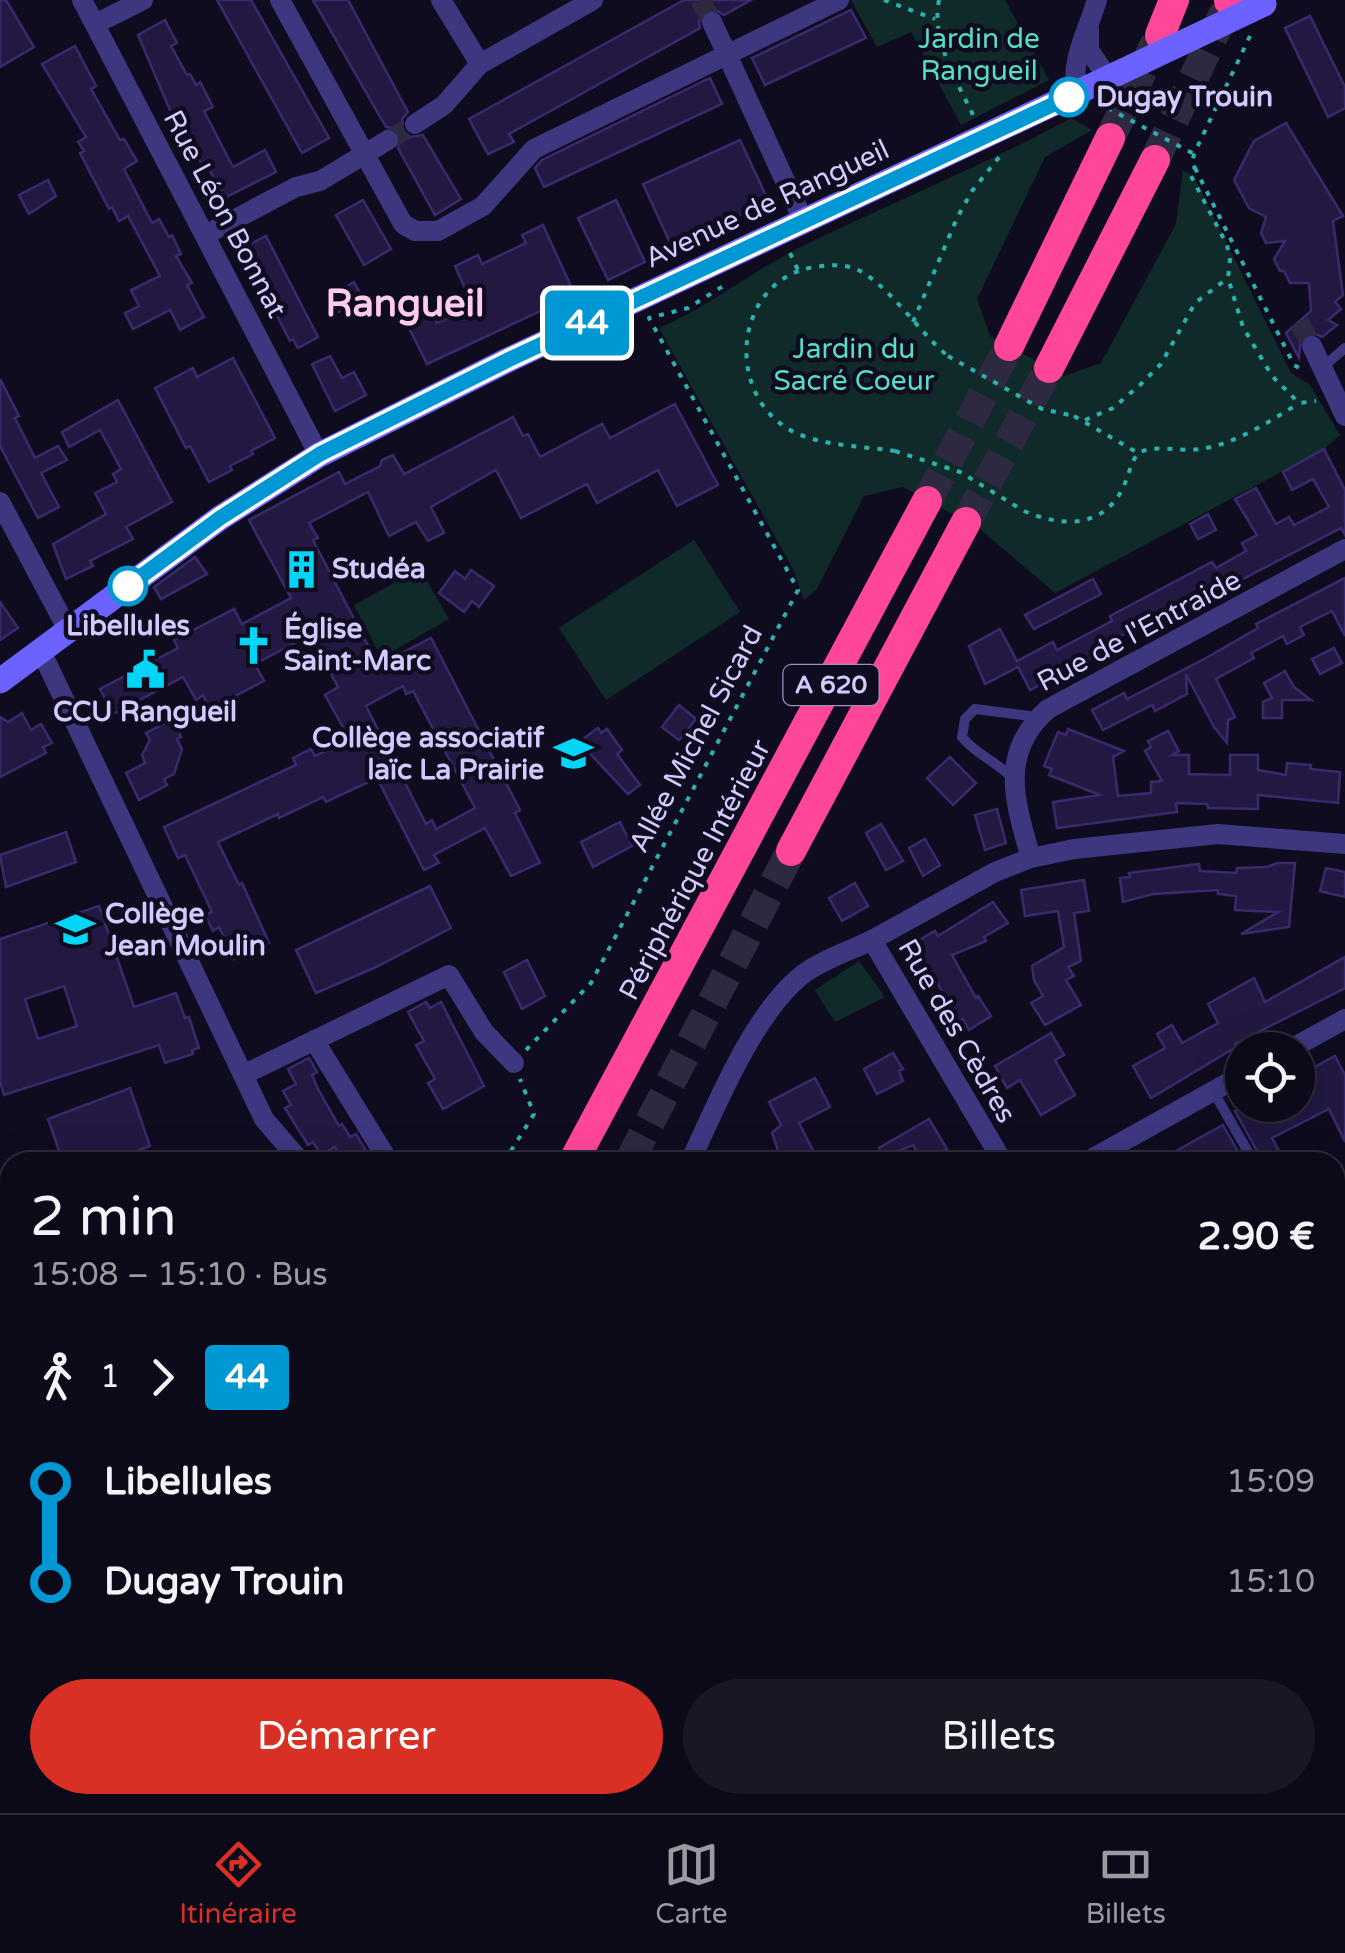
<!DOCTYPE html>
<html lang="fr">
<head>
<meta charset="utf-8">
<style>
	:root { --surface:#0c0918; --page:#1a1725; --text:#f1f3f6; --muted:#9a9aa2; --line:#2c2a37; --accent:#d93025 }
	body { margin:0; font-family:"Varela Round",sans-serif; background:var(--page); color:var(--text); height:100vh; display:flex; flex-direction:column; font-size:38px; white-space:nowrap }
	* { box-sizing:border-box; margin:0 }
	p { font-size:32px; color:var(--muted) }
	.icon { flex:none; width:55px; height:55px; fill:none; stroke:currentColor; stroke-width:2; stroke-linecap:round; stroke-linejoin:round }
	.map { position:relative; flex:1; overflow:hidden }
	.panel { position:absolute; left:0px; top:1152px; width:1345px; height:662px; display:flex; flex-direction:column; background:var(--surface); border-radius:30px 30px 0 0; box-shadow:0 10px 40px #0002,0 0 0 2px var(--line) }
	.panel>* { flex:none }
	.badge { padding:0 20px; border-radius:8px; font-size:35px; line-height:65px }
	.tools { position:absolute; left:1225px; top:1032px; display:grid; gap:20px }
	.tools a { display:grid; place-items:center; width:90px; height:90px; border-radius:50%; background:var(--surface); box-shadow:0 10px 40px #0002,0 0 0 2px var(--line); font-size:50px }
	.map>.badge { position:absolute; translate:-50% -50%; box-shadow:0 0 0 5px #fff }
	.legs { display:flex; align-items:center; gap:15px; height:110px; padding:0 30px; font-size:32px }
	.legs p { margin-inline-start:auto }
	.head { display:flex; align-items:center; justify-content:space-between; height:170px; padding:0 30px }
	h1 { font-size:55px; font-weight:600; line-height:75px }
	.action { display:flex; gap:20px; margin-top:auto; padding:20px 30px }
	.action a { flex:1; height:115px; border-radius:60px; background:var(--accent); color:#fff; font-size:40px; font-weight:600; line-height:115px; text-align:center }
	.action a+a { background:var(--page); color:var(--text) }
	ul { padding:0 30px; list-style:none }
	li { display:flex; align-items:center; gap:35px; height:100px; font-size:38px }
	li i { display:grid; place-items:center; width:15px; height:100%; margin:0 12px; background:currentColor }
	li i::after { content:''; width:25px; height:25px; margin:-12px; border:8px solid; border-radius:50%; background:var(--surface) }
	li p { margin-inline-start:auto }
	li:first-child i { background:linear-gradient(#0000 50%,currentColor 0) }
	li:last-child i { background:linear-gradient(currentColor 50%,#0000 0) }
	.tab-bar { display:flex; justify-content:space-around; align-items:center; height:140px; border-top:2px solid var(--line); background:var(--surface); font-size:28px; color:var(--muted) }
	.tab-bar a { display:grid; justify-items:center; gap:5px }
	.tab-bar .active { color:var(--accent) }
	.map>svg:first-child { display:block }
	.green { fill:#102a2a }
	.building { fill:#221841; stroke:#3a2a6d; stroke-width:2.5; fill-rule:evenodd }
	.lines { fill:none; stroke-linecap:round; stroke-linejoin:round }
	.street-tunnel { stroke:#2d2941; stroke-width:20; stroke-dasharray:20 10; stroke-linecap:butt }
	.highway-tunnel { stroke:#2d2941; stroke-width:30; stroke-dasharray:30 15; stroke-linecap:butt }
	.path { stroke:#2db1ae; stroke-width:4; stroke-dasharray:5 8; stroke-linecap:butt }
	.lane { stroke:#3c377f; stroke-width:10 }
	.street { stroke:#3c377f; stroke-width:20 }
	.secondary { stroke:#6b62ff; stroke-width:25 }
	.primary { stroke:#c452ff; stroke-width:25 }
	.highway { stroke:#ff4699; stroke-width:30 }
	.path-bridge { stroke:#2db1ae; stroke-width:4; stroke-dasharray:5 8; stroke-linecap:butt }
	.secondary-bridge { stroke:#6b62ff; stroke-width:25 }
	.line-1-casing { stroke:#fff; stroke-width:22 }
	.line-1 { stroke:#0098d4; stroke-width:15 }
	.stop-1-dot { fill:#fff; stroke:#0098d4; stroke-width:5 }
	.labels { text-anchor:middle; dominant-baseline:central; stroke-width:9; stroke-linejoin:round; paint-order:stroke }
	.shield { fill:#100c20; stroke:#9892bc; stroke-width:2.5 }
	.shield-label { font-size:25px; font-weight:bold; fill:#d3cbff }
	.park-label { font-size:28px; fill:#57dfc1; stroke:#100c20 }
	.stop-label { font-size:28px; font-weight:bold; fill:#d3cbff; stroke:#100c20; text-anchor:start }
	.street-label { font-size:28px; fill:#d3cbff; stroke:#100c20 }
	.poi-label { font-size:28px; font-weight:bold; fill:#d3cbff; stroke:#100c20; text-anchor:start }
	.district-label { font-size:38px; font-weight:bold; fill:#ffcdeb; stroke:#100c20 }
</style>
</head>
<body>
<div class="map">
<svg width="1345" height="1813" viewBox="0 0 1345 1813">
	<rect width="100%" height="100%" fill="#100c20"/>
	<g class="green">
		<polygon points="851,0 1005,0 1049,80 961,125 911,32 877,47"/>
		<path d="M1071,118L1092,130L1045,157L977,299L990,336L1064,376L1101,363L1176,224L1183,170L1194,177L1291,373L1310,385L1340,435L1324,449L1055,593L981,530L903,487L864,496L817,589L804,600L793,569L659,328C707,308 747,275 793,251C885,205 980,168 1071,118Z"/>
		<polygon points="694,540 740,612 606,700 559,628"/>
		<polygon points="420,569 449,619 386,655 379,653 354,605"/>
		<polygon points="859,961 885,997 835,1022 815,990"/>
	</g>
	<g class="building">
		<polygon points="0,0 6,0 34,47 0,67"/>
		<polygon points="217,0 251,0 329,138 302,153"/>
		<polygon points="313,0 348,0 408,112 402,119 403,131 410,137 423,135 461,199 435,215 398,148 400,134 394,128 386,127"/>
		<polygon points="684,0 751,0 724,15 714,9 705,10 699,20 700,28 509,134 514,142 488,154 469,119"/>
		<polygon points="851,10 866,38 765,85 752,58"/>
		<polygon points="1310,16 1345,87 1345,108 1328,117 1285,28"/>
		<polygon points="165,20 177,43 171,46 187,75 190,74 196,85 200,82 213,107 204,111 233,167 265,150 276,172 224,198 205,161 201,163 178,120 176,121 172,115 138,35"/>
		<polygon points="75,46 96,86 91,89 120,140 124,139 137,161 124,169 152,223 159,219 169,237 172,235 181,254 176,256 192,283 187,285 204,317 180,330 170,310 133,329 125,313 139,306 131,290 160,276 128,216 119,221 112,207 109,209 80,153 84,151 78,142 86,137 42,64"/>
		<polygon points="710,78 722,104 544,187 535,168 542,160"/>
		<polygon points="1286,123 1343,216 1333,221 1343,295 1335,302 1341,309 1328,320 1337,325 1322,337 1312,332 1301,337 1299,358 1286,333 1311,311 1309,283 1290,283 1284,271 1280,271 1274,259 1285,241 1266,243 1261,233 1266,217 1249,208 1234,180 1254,141"/>
		<polygon points="740,140 769,202 672,247 643,184"/>
		<polygon points="48,180 56,196 29,214 19,195"/>
		<polygon points="363,200 391,249 364,265 336,215"/>
		<polygon points="616,200 645,262 608,280 578,218"/>
		<polygon points="543,225 575,295 427,364 406,322 431,310 437,323 473,306 455,266 478,255 482,264 526,243 522,235"/>
		<polygon points="266,236 318,337 298,348 293,339 290,341 247,257 250,256 245,247"/>
		<polygon points="354,282 368,308 348,319 343,309 338,312 329,296"/>
		<polygon points="330,356 342,378 354,372 366,395 335,411 312,364"/>
		<polygon points="233,358 275,438 251,451 253,454 230,466 232,470 209,482 190,446 186,448 155,388 193,368 197,377"/>
		<polygon points="0,379 19,416 15,418 35,458 58,446 67,460 41,473 59,507 38,518 0,446"/>
		<polygon points="118,400 172,502 126,527 133,539 90,561 93,566 66,579 53,544 106,514 95,493 117,482 113,474 121,469 100,430 69,447 62,432"/>
		<path d="M675,404L718,485L677,506L658,470L597,503L587,484L521,518L496,470L431,507L444,533L428,541L416,522L389,536L368,492L309,523L318,538L313,540L378,665L431,638L520,810L515,813L540,863L511,876L485,828L434,855L439,863L424,870L377,778L326,802L323,797L279,818L278,814L218,842L239,885L242,883L269,943L234,959L219,927L213,931L205,915L212,912L185,855L178,858L164,827L296,765L293,758L311,749L315,756L350,740L325,695L338,687L310,635L255,664L264,681L210,709L203,695L196,700L183,677L113,714L100,689L178,648L174,640L234,609L242,624L291,598L249,520L339,472L345,484L380,466L382,460L393,455L404,474L513,417L523,436L528,434L540,457L602,424L610,438ZM403,686L406,694L413,691L475,808L436,829L432,820L426,824L366,706Z"/>
		<polygon points="1324,449 1345,490 1345,535 1341,528 1241,580 1238,574 1107,643 1110,648 1030,690 1018,667 985,684 969,646 1000,629 1017,661 1053,642 1057,650 1112,621 1110,616 1212,562 1216,568 1246,551 1242,543 1257,535 1235,499 1256,488 1276,524 1289,517 1294,525 1329,507 1313,479 1292,490 1283,472"/>
		<polygon points="1208,514 1216,530 1198,539 1190,524"/>
		<polygon points="195,557 207,574 161,599 154,587"/>
		<polygon points="471,570 494,586 479,607 472,601 464,612 439,593 455,571 465,579"/>
		<polygon points="1345,578 1345,636 1332,611 1300,627 1304,635 1287,644 1283,636 1251,653 1254,658 1216,679 1235,717 1228,720 1227,743 1214,727 1186,674 1187,694 1155,711 1152,705 1103,730 1092,710 1124,693 1127,699 1206,658 1258,628 1256,624"/>
		<polygon points="1093,579 1101,594 1034,629 1025,615"/>
		<polygon points="0,602 18,628 0,640"/>
		<polygon points="1334,648 1342,663 1320,674 1312,659"/>
		<polygon points="1285,671 1294,687 1311,700 1282,700 1282,718 1263,718 1263,702 1272,698 1264,683"/>
		<polygon points="679,705 696,719 679,740 662,727"/>
		<polygon points="22,713 31,730 41,724 52,743 43,747 46,753 0,777 0,717 8,722"/>
		<polygon points="173,719 181,737 177,739 182,749 174,774 164,779 167,785 139,800 126,773 145,763 142,755 150,740 146,733"/>
		<polygon points="598,728 601,733 607,729 622,750 617,754 640,785 628,794 579,742"/>
		<polygon points="1068,729 1124,751 1113,757 1118,796 1151,793 1151,782 1162,781 1145,751 1151,747 1148,741 1168,731 1179,751 1172,755 1189,755 1189,774 1230,775 1230,755 1258,755 1258,770 1286,775 1287,763 1311,765 1310,769 1340,772 1338,803 1258,795 1258,809 1208,808 1207,804 1176,803 1177,812 1057,828 1053,802 1100,795 1049,775 1052,769 1044,766 1058,732 1066,735"/>
		<polygon points="950,757 976,783 953,805 927,778"/>
		<polygon points="997,809 1006,843 985,850 975,815"/>
		<polygon points="620,822 632,846 593,867 581,842"/>
		<polygon points="881,824 903,861 886,870 866,833"/>
		<polygon points="66,832 76,862 6,887 0,855"/>
		<polygon points="925,839 940,865 923,876 909,848"/>
		<polygon points="1277,863 1295,863 1289,927 1241,934 1278,912 1235,910 1236,896 1218,894 1218,890 1153,894 1123,902 1120,878 1130,877 1129,873 1199,864 1200,871 1236,873 1237,868 1267,867"/>
		<polygon points="1326,868 1345,872 1345,897 1320,891"/>
		<polygon points="1084,880 1089,911 1074,913 1081,961 1068,967 1074,976 1066,980 1081,1005 1045,1025 1031,1003 1043,996 1034,980 1032,966 1064,947 1058,911 1025,916 1021,890"/>
		<polygon points="855,883 868,906 842,921 829,898"/>
		<polygon points="430,886 451,928 376,967 316,993 296,950"/>
		<polygon points="993,902 1008,923 984,937 986,941 952,955 976,998 978,996 991,1016 969,1030 963,1019 959,1021 914,943 935,931 938,936"/>
		<path d="M99,906L134,1007L176,993L185,1018L189,1017L199,1048L192,1050L193,1054L165,1063L159,1045L4,1095L0,1081V939ZM64,986L77,1026L38,1039L25,999Z"/>
		<polygon points="1345,957 1345,988 1235,1044 1236,1047 1151,1098 1133,1066 1165,1048 1157,1034 1172,1025 1182,1043 1218,1023 1208,1004 1254,978 1265,1002"/>
		<polygon points="527,960 545,996 522,1009 504,972"/>
		<polygon points="426,1002 430,1008 441,1002 484,1086 443,1109 428,1083 435,1079 416,1045 424,1041 408,1012"/>
		<polygon points="1051,1033 1064,1055 1055,1060 1075,1095 1041,1115 1020,1080 1007,1088 995,1066"/>
		<polygon points="893,1053 903,1069 899,1071 903,1081 877,1094 864,1069"/>
		<polygon points="1335,1056 1345,1075 1345,1142 1329,1109 1272,1138 1285,1162 1263,1162 1235,1111 1246,1105 1298,1105 1298,1076"/>
		<polygon points="309,1058 317,1072 312,1075 318,1089 339,1126 342,1124 350,1137 356,1134 365,1149 344,1162 335,1147 321,1155 313,1142 308,1145 285,1108 291,1105 283,1091 296,1084 288,1069"/>
		<polygon points="815,1078 830,1107 799,1123 819,1162 782,1162 772,1133 781,1125 769,1102"/>
		<polygon points="130,1088 150,1146 137,1151 142,1162 63,1162 48,1119"/>
		<polygon points="929,1119 947,1149 923,1162 913,1145 884,1157 879,1148"/>
		<polygon points="1223,1125 1237,1150 1215,1162 1156,1162"/>
	</g>
	<g class="lines">
		<g class="street-tunnel">
			<polyline points="700,0 712,22"/>
			<polyline points="388,140 415,124"/>
			<polyline points="1299,322 1312,346"/>
		</g>
		<g class="highway-tunnel">
			<polyline points="1110,138 1156,42"/>
			<polyline points="1155,160 1226,9"/>
			<polyline points="927,501 1009,346"/>
			<polyline points="966,522 1049,368"/>
			<polyline points="629,1162 791,851"/>
		</g>
		<g class="path">
			<polyline points="884,0 935,19"/>
			<path d="M939,0C931,41 957,81 974,117"/>
			<polyline points="1250,36 1194,154 1192,164 1195,168 1190,174 1227,245 1230,260 1228,278 1243,327 1272,376 1299,403 1316,401"/>
			<polyline points="1195,168 1294,365 1303,370"/>
			<polyline points="790,253 798,270"/>
			<polyline points="913,322 957,218 972,191 1004,151"/>
			<polyline points="1074,416 1138,453"/>
			<polyline points="1085,420 1113,408 1140,385 1161,364 1195,303 1228,278"/>
			<path d="M895,451C862,446 819,446 790,430C722,391 736,278 815,267C828,265 841,264 853,268C884,278 920,334 948,356"/>
			<path d="M1024,511C1060,526 1100,530 1122,490C1128,478 1130,464 1138,453C1157,444 1179,452 1200,449C1233,445 1271,421 1299,403"/>
			<polyline points="526,1050 591,983 798,590 649,318 688,308 728,283"/>
			<polyline points="504,1162 534,1114 520,1079"/>
		</g>
		<g class="lane">
			<polyline points="1323,367 1345,348"/>
			<path d="M1012,778C997,761 976,755 962,737L965,719L975,709L1038,717"/>
			<polyline points="1213,1091 1254,1162"/>
			<polyline points="627,1805 633,1813"/>
			<polyline points="643,1813 668,1805"/>
		</g>
		<g class="street">
			<polyline points="82,0 319,455"/>
			<polyline points="280,0 403,224 415,231 438,231 483,206 534,149 839,0"/>
			<polyline points="441,0 480,64"/>
			<polyline points="712,22 803,220"/>
			<polyline points="95,24 143,0"/>
			<polyline points="1089,29 1089,50 1108,78"/>
			<path d="M1076,93C1071,58 1087,33 1097,0"/>
			<polyline points="415,124 444,105 480,64 593,0"/>
			<polyline points="205,235 296,187 320,181 388,140"/>
			<polyline points="1312,346 1345,416"/>
			<polyline points="0,502 68,630"/>
			<polyline points="41,651 264,1119 301,1162"/>
			<path d="M1031,858C1015,802 998,753 1048,709L1345,549"/>
			<polyline points="314,1040 389,1162"/>
			<polyline points="1289,1050 1345,1019"/>
			<polyline points="243,1075 449,975 484,1032 514,1063"/>
			<path d="M690,1162C716,1106 753,1014 802,975C821,960 850,951 872,940"/>
			<polyline points="1003,1162 872,940 995,872 1031,858 1074,849 1218,834 1345,844"/>
			<polyline points="1086,1162 1242,1075"/>
			<polyline points="1335,1419 1345,1444"/>
			<polyline points="675,1805 677,1813"/>
			<polyline points="798,1805 801,1813"/>
			<polyline points="938,1805 940,1813"/>
			<polyline points="1262,1805 1265,1813"/>
		</g>
		<polyline class="secondary" points="0,681 220,518 319,455 508,360 1108,78"/>
		<g class="primary">
			<polyline points="1335,1597 1345,1595"/>
			<polyline points="448,1813 479,1805"/>
		</g>
		<g class="highway">
			<polyline points="1229,1 1230,0"/>
			<polyline points="1160,35 1174,0"/>
			<polyline points="1009,346 1110,138"/>
			<polyline points="1049,368 1155,160"/>
			<polyline points="791,851 966,522"/>
			<polyline points="573,1162 927,501"/>
			<polyline points="71,1813 81,1805"/>
			<polyline points="114,1813 121,1805"/>
			<polyline points="155,1813 163,1805"/>
			<polyline points="218,1813 226,1805"/>
			<polyline points="262,1813 269,1805"/>
			<polyline points="362,1813 381,1805"/>
			<polyline points="450,1813 451,1812"/>
		</g>
		<g class="path-bridge">
			<polyline points="1099,99 1102,105 1194,154"/>
			<polyline points="948,356 1042,409 1074,416"/>
			<polyline points="895,451 960,472 1024,511"/>
		</g>
		<polyline class="secondary-bridge" points="1108,78 1264,4"/>
	</g>
	<g class="lines">
		<defs>
			<polyline id="line-1" points="128,586 220,518 320,454 508,360 1069,97"/>
		</defs>
		<use href="#line-1" class="line-1-casing"/>
		<use href="#line-1" class="line-1"/>
	</g>
	<defs>
		<symbol id="building-bare" viewBox="-9 -9 18 18"><path d="M-4-6H4V6H1V3H-1V6H-4ZM-2.5-4.3h1.7v1.8h-1.7ZM.8-4.3h1.7v1.8H.8ZM-2.5-1h1.7V.8h-1.7ZM.8-1h1.7V.8H.8Z" fill="#00d5f6" stroke="#100c20" stroke-width="2.5" paint-order="stroke"/></symbol>
		<symbol id="church-bare" viewBox="-9 -9 18 18"><path d="M-1.2-6h2.4v3.5h3.3v2.4h-3.3V6h-2.4V-.1h-3.3v-2.4h3.3Z" fill="#00d5f6" stroke="#100c20" stroke-width="2.5" paint-order="stroke"/></symbol>
		<symbol id="civic-bare" viewBox="-9 -9 18 18"><path d="M-.6-6.5H3V-4.5H.6V-3L4-1V1h2V6H-6V1h2V-1L-.6-3ZM-1.2 2.5V6h2.4V2.5Z" fill="#00d5f6" stroke="#100c20" stroke-width="2.5" paint-order="stroke"/></symbol>
		<symbol id="school-bare" viewBox="-9 -9 18 18"><path d="M0-5L7-2L0 1L-7-2ZM-4 1L0 2.5L4 1V4Q0 6-4 4Z" fill="#00d5f6" stroke="#100c20" stroke-width="2.5" paint-order="stroke"/></symbol>
	</defs>
	<g fill-rule="evenodd">
		<use href="#building-bare" x="274" y="542" width="55" height="55"/>
		<use href="#church-bare" x="226" y="618" width="55" height="55"/>
		<use href="#civic-bare" x="118" y="642" width="55" height="55"/>
		<use href="#school-bare" x="546" y="726" width="55" height="55"/>
		<use href="#school-bare" x="48" y="902" width="55" height="55"/>
	</g>
	<g class="stop-1-dot">
		<circle cx="1069" cy="97" r="18"/>
		<circle cx="128" cy="586" r="18"/>
	</g>
	<g class="labels">
		<rect class="shield" x="783.5" y="665" width="95" height="40" rx="8"/>
		<g class="shield-label">
			<text x="831" y="685">A 620</text>
		</g>
		<g class="park-label">
			<text x="979" y="39">Jardin de<tspan x="979" dy="32">Rangueil</tspan></text>
			<text x="854" y="349">Jardin du<tspan x="854" dy="32">Sacré Coeur</tspan></text>
		</g>
		<g class="stop-label">
			<text x="1096" y="97">Dugay Trouin</text>
			<text x="128" y="626" text-anchor="middle">Libellules</text>
		</g>
		<g class="street-label">
			<text transform="translate(767 204) rotate(-25)">Avenue de Rangueil</text>
			<text transform="translate(225 214) rotate(62)">Rue Léon Bonnat</text>
			<text transform="translate(1139 631) rotate(-28)">Rue de l'Entraide</text>
			<text transform="translate(696 739) rotate(-62)">Allée Michel Sicard</text>
			<text transform="translate(695 870) rotate(-62)">Périphérique Intérieur</text>
			<text transform="translate(957 1031) rotate(60)">Rue des Cèdres</text>
		</g>
		<g class="poi-label">
			<text x="332" y="569">Studéa</text>
			<text x="284" y="629">Église<tspan x="284" dy="32">Saint-Marc</tspan></text>
			<text x="145" y="712" text-anchor="middle">CCU Rangueil</text>
			<text x="544" y="738" text-anchor="end">Collège associatif<tspan x="544" dy="32">laïc La Prairie</tspan></text>
			<text x="105" y="914">Collège<tspan x="105" dy="32">Jean Moulin</tspan></text>
		</g>
		<g class="district-label">
			<text x="405" y="304">Rangueil</text>
		</g>
	</g>
</svg>
<div class="tools">
<a><svg class="icon" aria-label="locate" viewBox="0 0 24 24"><circle cx="12" cy="12" r="6"/><path d="M12 2v4M12 18v4M2 12h4M18 12h4"/></svg></a>
</div>
<b class="badge" style="left:587px;top:323px;background:#0098d4;color:#fff">44</b>
<section class="panel">
<div class="head"><div><h1>2 min</h1><p>15:08 – 15:10 · Bus</p></div><b>2.90 €</b></div>
<div class="legs"><svg class="icon" aria-label="walk" viewBox="0 0 24 24"><circle cx="13" cy="4" r="2"/><path d="M13 8l-2 6 4 7M11 14l-3 7M7 12l3-4h3l4 4"/></svg>1<svg class="icon" aria-label="forward" viewBox="0 0 24 24"><path d="M9 5l7 7-7 7"/></svg><b class="badge" style="background:#0098d4;color:#fff">44</b></div>
<ul>
<li><i style="color:#0098d4"></i><b>Libellules</b><p>15:09</p></li>
<li><i style="color:#0098d4"></i><b>Dugay Trouin</b><p>15:10</p></li>
</ul>
<div class="action"><a>Démarrer</a><a>Billets</a></div>
</section>
</div>
<nav class="tab-bar">
<a class="active"><svg class="icon" aria-label="directions" viewBox="0 0 24 24"><path d="M12 3l9 9-9 9-9-9zM9 14v-3h6M13 9l2 2-2 2"/></svg>Itinéraire</a>
<a><svg class="icon" aria-label="map" viewBox="0 0 24 24"><path d="M3 6l6-2 6 2 6-2v14l-6 2-6-2-6 2zM9 4v14M15 6v14"/></svg>Carte</a>
<a><svg class="icon" aria-label="tickets" viewBox="0 0 24 24"><path d="M3 7h18v10H3zM15 7v10"/></svg>Billets</a>
</nav>
</body>
</html>
